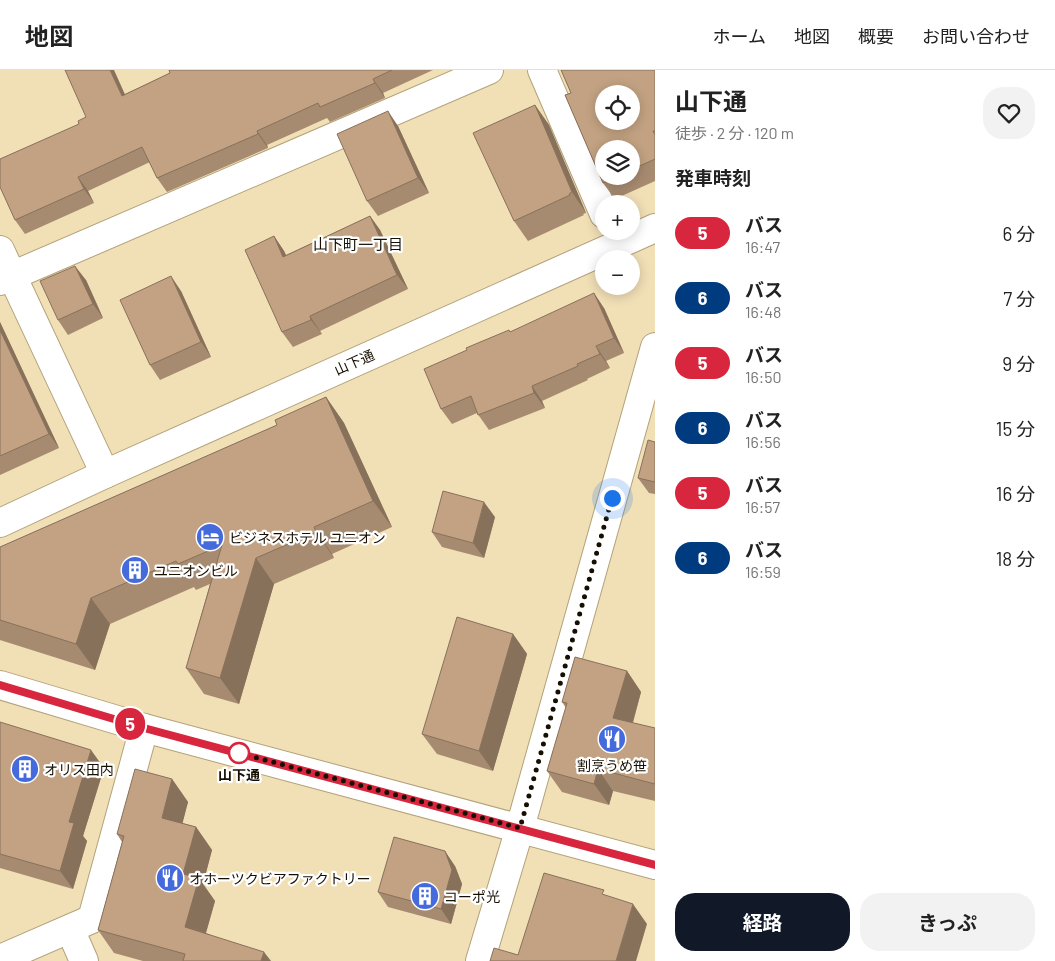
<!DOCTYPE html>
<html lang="ja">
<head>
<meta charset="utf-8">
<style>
	:root { --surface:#fff; --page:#f2f2f2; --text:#222; --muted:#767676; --line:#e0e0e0; --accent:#111827 }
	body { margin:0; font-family:Barlow,"Noto Sans JP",sans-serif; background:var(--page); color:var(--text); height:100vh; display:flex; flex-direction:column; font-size:19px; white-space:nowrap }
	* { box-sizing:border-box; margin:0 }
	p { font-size:16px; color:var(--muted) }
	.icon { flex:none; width:28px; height:28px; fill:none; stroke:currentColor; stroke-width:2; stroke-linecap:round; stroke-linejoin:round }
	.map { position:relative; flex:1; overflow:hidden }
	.panel { display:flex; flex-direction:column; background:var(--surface); width:400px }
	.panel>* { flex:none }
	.badge { padding:0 10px; border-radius:16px; font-size:18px; line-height:32px }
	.tools { position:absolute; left:595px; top:15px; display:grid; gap:10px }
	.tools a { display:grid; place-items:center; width:45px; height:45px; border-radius:50%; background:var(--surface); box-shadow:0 2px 12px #0003; font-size:25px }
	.you { position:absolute; width:25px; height:25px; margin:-12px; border:4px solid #fff; border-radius:50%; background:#1a73e8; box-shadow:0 0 0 8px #1a73e833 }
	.map>.badge { position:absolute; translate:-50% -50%; box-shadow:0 0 0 2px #fff }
	h2 { padding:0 20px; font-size:19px; line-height:45px }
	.round { display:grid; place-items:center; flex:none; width:52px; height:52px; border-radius:20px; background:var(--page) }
	.overview { display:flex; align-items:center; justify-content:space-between; height:85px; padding:0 20px }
	h1 { font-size:24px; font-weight:700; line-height:38px }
	.cta { display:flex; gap:10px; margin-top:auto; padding:10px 20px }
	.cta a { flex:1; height:58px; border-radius:20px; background:var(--accent); color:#fff; font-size:20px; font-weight:700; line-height:58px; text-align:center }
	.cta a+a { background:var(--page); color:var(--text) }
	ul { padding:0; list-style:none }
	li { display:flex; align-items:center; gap:15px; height:65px; padding:0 20px }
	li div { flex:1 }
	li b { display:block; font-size:19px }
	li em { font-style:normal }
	li .badge { min-width:55px; font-weight:700; text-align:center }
	header { display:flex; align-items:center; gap:30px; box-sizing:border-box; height:70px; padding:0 25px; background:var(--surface); border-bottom:1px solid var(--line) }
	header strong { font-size:24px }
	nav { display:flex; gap:28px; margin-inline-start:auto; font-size:18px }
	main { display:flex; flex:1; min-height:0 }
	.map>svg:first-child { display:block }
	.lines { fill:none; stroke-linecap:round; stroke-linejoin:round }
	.minor-casing { stroke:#b3a27a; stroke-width:30 }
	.tertiary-casing { stroke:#b3a27a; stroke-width:30 }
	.minor { stroke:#fff; stroke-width:28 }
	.tertiary { stroke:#fff; stroke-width:28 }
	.wall { fill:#a78b70; fill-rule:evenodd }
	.shaded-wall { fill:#88715b }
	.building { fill:#c2a282; stroke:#88715b; fill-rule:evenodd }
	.line-casing { stroke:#fff; stroke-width:11 }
	.line { stroke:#d7263d; stroke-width:8 }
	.walk { stroke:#160f02; stroke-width:5; stroke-dasharray:0 9 }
	.stop-dot { fill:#fff; stroke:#d7263d; stroke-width:2.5 }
	.labels { text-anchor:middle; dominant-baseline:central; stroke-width:4.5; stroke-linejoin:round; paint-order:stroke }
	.street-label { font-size:14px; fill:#160f02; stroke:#fff }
	.poi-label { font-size:14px; fill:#160f02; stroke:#fff; text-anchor:start }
	.stop-label { font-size:14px; font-weight:bold; fill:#160f02; stroke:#fff }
	.neighbourhood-label { font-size:15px; fill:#160f02; stroke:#fff }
</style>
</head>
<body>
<header>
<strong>地図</strong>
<nav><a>ホーム</a><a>地図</a><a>概要</a><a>お問い合わせ</a></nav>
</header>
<main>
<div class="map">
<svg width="655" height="891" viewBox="0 0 655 891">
	<rect width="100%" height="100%" fill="#f1dfb6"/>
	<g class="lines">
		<defs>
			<g id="minor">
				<polyline points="542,0 604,144"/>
				<polyline points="0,180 105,404"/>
				<polyline points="0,211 489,0"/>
				<polyline points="70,859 84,891"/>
				<polyline points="0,889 92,849 144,658"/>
				<polyline points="480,891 520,758 655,277"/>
			</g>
			<g id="tertiary">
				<polyline points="0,453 105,404 655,158"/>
				<polyline points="0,615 144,658 655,795"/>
			</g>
		</defs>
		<use href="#minor" class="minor-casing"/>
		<use href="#tertiary" class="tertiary-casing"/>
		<use href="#minor" class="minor"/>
		<use href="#tertiary" class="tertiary"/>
	</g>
	<g class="wall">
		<polygon points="169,0 433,0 383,23 385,28 330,52 327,48 267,75 268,78 167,122 157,108 150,92 88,121 94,133 25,164 15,150 79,54 86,47 125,24 170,3"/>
		<path d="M561,0H655V111L615,129L603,113L565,25L571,23ZM604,24H631V51H604ZM604,79H631V106H604Z"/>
		<polygon points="535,35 549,55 586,143 583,144 584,145 528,171 514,151"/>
		<polygon points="398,56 429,123 378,146 367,131"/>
		<polygon points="370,146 380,160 408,219 320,261 322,264 293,277 282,262 274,166 284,181 286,185"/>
		<polygon points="86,210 103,248 68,265 58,250"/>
		<polygon points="181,221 211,287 160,310 150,295"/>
		<polygon points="604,238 624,283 606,291 610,298 587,309 588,310 542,331 545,338 489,360 477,343 452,354 441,339 510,262"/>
		<polygon points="0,252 59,378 0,405"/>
		<polygon points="326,327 344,353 392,457 332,484 334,488 274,514 239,634 204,624 186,598 210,514 196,520 194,517 110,554 95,600 0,570 0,477 277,355"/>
		<polygon points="655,372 655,424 649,423 638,408"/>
		<polygon points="495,447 484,488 442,477 432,462"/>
		<polygon points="513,564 527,584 493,701 437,684 422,664"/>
		<polygon points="627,601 641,622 633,653 655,658 655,731 613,721 609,735 562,722 547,701 566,638 562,632"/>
		<polygon points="0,652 104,698 83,766 87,771 73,819 0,798"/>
		<polygon points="172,709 188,732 182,753 196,757 212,780 203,814 215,831 206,863 271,891 143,891 114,883 98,860 122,772 117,764"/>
		<polygon points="455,796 462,814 451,854 388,837 378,822"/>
	</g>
	<g class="shaded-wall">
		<polygon points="110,0 114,0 132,40 122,26"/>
		<polygon points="373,9 383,23 385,28 375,13"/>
		<polygon points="535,35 549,55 586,143 572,122"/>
		<polygon points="388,41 398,56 429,123 418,108"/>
		<polygon points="257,61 267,75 268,78 258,64"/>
		<polygon points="78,107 88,121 94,133 84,119"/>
		<polygon points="370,146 380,160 408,219 397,205"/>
		<polygon points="274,166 284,181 294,202 283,187"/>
		<polygon points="75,196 86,210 103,248 93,234"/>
		<polygon points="171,206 181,221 211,287 201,272"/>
		<polygon points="594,223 604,238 624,283 614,268"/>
		<polygon points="310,246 322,264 311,250"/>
		<polygon points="0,252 59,378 49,364 0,260"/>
		<polygon points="596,276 606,291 610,298 600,284"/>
		<polygon points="532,316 542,331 545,338 534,323"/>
		<polygon points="326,327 344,353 392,457 373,431"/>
		<polygon points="484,432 495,447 484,488 473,473"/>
		<polygon points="314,457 332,484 334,488 316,462"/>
		<polygon points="256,488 274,514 239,634 220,608"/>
		<polygon points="91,528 110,554 95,600 76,574"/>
		<polygon points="513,564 527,584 493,701 479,681"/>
		<polygon points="627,601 641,622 628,669 613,648"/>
		<polygon points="91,680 104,698 83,766 87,771 73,819 60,801 69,752"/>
		<polygon points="598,699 613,721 609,735 594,714"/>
		<polygon points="172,709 188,732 178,771 162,748"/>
		<polygon points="196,757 212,780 203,814 215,831 201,880 185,857 183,804"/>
		<polygon points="445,781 455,796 462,814 451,854 441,839"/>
		<polygon points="633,834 647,854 636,891 616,891"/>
		<polygon points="264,882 271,891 261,891"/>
	</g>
	<g class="building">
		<polygon points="65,0 110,0 122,26 170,3 169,0 392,0 373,9 375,13 320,37 318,33 257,61 258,64 157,108 142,77 78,107 84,119 15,150 0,117 0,89 79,54 78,51 86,47"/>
		<path d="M561,0H655V61H653L655,65V89L631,100V79H604V106H617L603,113L565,25L571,23ZM604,24H631V51H604Z"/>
		<polygon points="535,35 572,122 569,124 570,125 514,151 473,63"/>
		<polygon points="388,41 418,108 367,131 337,64"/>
		<polygon points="370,146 397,205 310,246 311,250 282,262 245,180 274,166 283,187"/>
		<polygon points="75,196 93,234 58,250 40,211"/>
		<polygon points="171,206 201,272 150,295 120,230"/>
		<polygon points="594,223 614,268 596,276 600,284 577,294 578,296 532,316 534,323 478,345 471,326 441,339 424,299 467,280 466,278 509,260 510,262"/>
		<polygon points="0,260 49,364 0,386"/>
		<polygon points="326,327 373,431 314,457 316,462 256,488 220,608 186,598 222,475 178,494 176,491 91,528 76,574 0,550 0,477 277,355 275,350"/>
		<polygon points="648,370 655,372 655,412 638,408"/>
		<polygon points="443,421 484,432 473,473 432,462"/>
		<polygon points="457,547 513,564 479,681 422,664"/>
		<polygon points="575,587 627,601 613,648 655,658 655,714 598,699 594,714 547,701 567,633 562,632"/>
		<polygon points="0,652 91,680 69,752 74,753 60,801 0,784"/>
		<polygon points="135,699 172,709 162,748 196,757 183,804 199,808 185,857 264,882 261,891 183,891 185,884 98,860 124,766 117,764"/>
		<polygon points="394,767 445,781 452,800 441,839 378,822"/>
		<polygon points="544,803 604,820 602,824 633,834 616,891 490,891 494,878 518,885"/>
	</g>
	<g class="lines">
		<defs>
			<polyline id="line" points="0,615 144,658 655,795"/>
		</defs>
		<use href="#line" class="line-casing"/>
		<use href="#line" class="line"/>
		<polyline class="walk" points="239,683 520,758 612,428"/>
	</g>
	<defs>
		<symbol id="hotel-disc" viewBox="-11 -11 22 22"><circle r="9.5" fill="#446adc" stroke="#fff"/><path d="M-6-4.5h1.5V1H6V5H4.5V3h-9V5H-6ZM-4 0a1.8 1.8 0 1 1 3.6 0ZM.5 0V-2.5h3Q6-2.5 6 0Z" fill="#fff"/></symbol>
		<symbol id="building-disc" viewBox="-11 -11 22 22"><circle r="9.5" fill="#446adc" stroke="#fff"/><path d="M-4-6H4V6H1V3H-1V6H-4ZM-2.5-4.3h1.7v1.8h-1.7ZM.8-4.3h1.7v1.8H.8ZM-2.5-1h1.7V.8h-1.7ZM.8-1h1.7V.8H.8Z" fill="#fff"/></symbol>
		<symbol id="restaurant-disc" viewBox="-11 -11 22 22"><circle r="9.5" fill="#446adc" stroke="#fff"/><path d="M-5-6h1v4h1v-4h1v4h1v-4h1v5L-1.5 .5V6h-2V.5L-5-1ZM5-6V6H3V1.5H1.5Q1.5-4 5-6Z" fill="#fff"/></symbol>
	</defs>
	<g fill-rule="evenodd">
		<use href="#hotel-disc" x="194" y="451" width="32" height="32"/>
		<use href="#building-disc" x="119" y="484" width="32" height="32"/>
		<use href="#restaurant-disc" x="596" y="653" width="32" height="32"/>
		<use href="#building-disc" x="9" y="683" width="32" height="32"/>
		<use href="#restaurant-disc" x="154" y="792" width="32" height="32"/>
		<use href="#building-disc" x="409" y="810" width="32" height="32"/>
	</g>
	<circle class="stop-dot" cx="239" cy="683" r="10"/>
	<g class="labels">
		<g class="street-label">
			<text transform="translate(354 292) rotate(-24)">山下通</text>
		</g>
		<g class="poi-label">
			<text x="229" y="467">ビジネスホテル ユニオン</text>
			<text x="154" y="500">ユニオンビル</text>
			<text x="612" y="695" text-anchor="middle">割烹うめ笹</text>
			<text x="44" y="699">オリス田内</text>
			<text x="189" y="808">オホーツクビアファクトリー</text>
			<text x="444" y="826">コーポ光</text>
		</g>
		<g class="stop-label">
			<text x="239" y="704">山下通</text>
		</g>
		<g class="neighbourhood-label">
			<text x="358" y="174">山下町一丁目</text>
		</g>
	</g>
</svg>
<div class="tools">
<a><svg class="icon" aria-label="locate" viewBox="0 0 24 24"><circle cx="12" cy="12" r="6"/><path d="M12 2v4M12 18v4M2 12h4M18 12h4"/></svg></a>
<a><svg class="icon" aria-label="layers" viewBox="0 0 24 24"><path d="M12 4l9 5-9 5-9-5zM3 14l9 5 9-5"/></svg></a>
<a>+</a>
<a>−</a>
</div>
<div class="you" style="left:612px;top:428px"></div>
<b class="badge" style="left:130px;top:654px;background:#d7263d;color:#fff">5</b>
</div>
<section class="panel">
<div class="overview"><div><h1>山下通</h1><p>徒歩 · 2 分 · 120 m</p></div><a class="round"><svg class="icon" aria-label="heart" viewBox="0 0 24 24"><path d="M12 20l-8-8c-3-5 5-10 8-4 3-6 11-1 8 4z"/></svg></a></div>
<h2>発車時刻</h2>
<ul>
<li><span class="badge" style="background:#d7263d;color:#fff">5</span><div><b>バス</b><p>16:47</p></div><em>6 分</em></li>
<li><span class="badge" style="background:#003b80;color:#fff">6</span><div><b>バス</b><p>16:48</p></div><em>7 分</em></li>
<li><span class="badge" style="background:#d7263d;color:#fff">5</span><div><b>バス</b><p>16:50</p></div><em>9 分</em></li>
<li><span class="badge" style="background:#003b80;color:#fff">6</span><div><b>バス</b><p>16:56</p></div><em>15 分</em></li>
<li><span class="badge" style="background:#d7263d;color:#fff">5</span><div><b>バス</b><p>16:57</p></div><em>16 分</em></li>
<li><span class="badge" style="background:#003b80;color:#fff">6</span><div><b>バス</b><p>16:59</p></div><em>18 分</em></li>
</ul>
<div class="cta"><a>経路</a><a>きっぷ</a></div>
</section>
</main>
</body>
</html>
